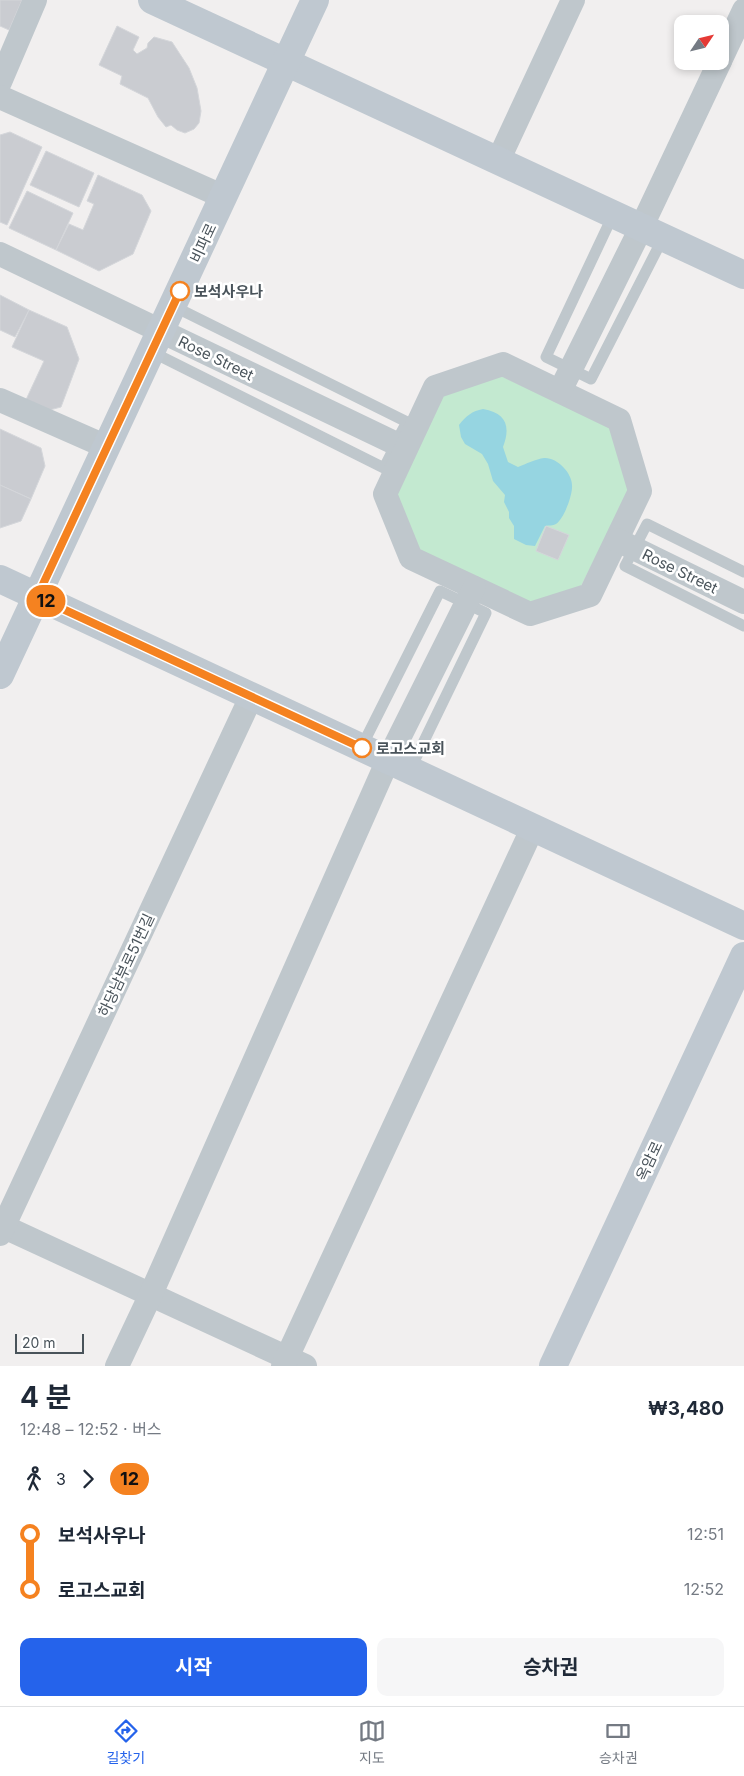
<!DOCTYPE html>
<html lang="ko">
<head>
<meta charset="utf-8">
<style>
	:root { --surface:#fff; --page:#f6f6f7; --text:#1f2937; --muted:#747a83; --line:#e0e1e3; --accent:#2563eb }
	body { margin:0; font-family:Inter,"Noto Sans KR",sans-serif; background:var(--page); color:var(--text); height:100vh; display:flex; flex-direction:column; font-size:19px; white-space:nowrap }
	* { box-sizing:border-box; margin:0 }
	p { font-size:16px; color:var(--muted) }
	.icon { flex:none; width:28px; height:28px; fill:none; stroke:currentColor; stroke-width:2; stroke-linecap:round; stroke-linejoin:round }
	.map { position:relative; height:1366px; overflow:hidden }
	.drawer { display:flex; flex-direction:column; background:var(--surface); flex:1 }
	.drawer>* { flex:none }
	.badge { padding:0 10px; border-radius:16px; font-size:18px; line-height:32px }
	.needle { width:32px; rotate:55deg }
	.tools { position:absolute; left:674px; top:15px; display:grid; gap:10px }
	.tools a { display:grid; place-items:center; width:55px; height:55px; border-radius:10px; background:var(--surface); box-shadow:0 2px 8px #0003; font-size:25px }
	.scale { position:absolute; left:15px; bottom:12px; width:69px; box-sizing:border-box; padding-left:5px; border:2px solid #49535a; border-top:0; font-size:14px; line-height:18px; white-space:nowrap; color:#49535a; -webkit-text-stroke:4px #fff; paint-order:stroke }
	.map>.badge { position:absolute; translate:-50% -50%; box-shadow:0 0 0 2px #fff }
	.legs { display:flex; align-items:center; gap:8px; height:55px; padding:0 20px; font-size:16px }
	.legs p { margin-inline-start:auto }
	.summary { display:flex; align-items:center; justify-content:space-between; height:85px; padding:0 20px }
	h1 { font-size:28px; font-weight:700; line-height:38px }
	.button { display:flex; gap:10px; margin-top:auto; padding:10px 20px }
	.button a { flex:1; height:58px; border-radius:10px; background:var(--accent); color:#fff; font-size:20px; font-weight:700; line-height:58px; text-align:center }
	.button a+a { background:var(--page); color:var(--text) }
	ul { padding:0 20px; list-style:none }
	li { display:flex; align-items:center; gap:18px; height:55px; font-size:19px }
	li i { display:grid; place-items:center; width:8px; height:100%; margin:0 6px; background:currentColor }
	li i::after { content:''; width:12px; height:12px; margin:-6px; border:4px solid; border-radius:50%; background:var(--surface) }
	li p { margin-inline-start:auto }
	li:first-child i { background:linear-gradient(#0000 50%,currentColor 0) }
	li:last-child i { background:linear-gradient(currentColor 50%,#0000 0) }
	.tab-bar { display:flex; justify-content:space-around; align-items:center; height:70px; border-top:1px solid var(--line); background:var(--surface); font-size:14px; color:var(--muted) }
	.tab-bar a { display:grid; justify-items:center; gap:2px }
	.tab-bar .on { color:var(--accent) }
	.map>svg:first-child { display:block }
	.green { fill:#c3e9d0 }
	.water { fill:#96d5e1 }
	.building { fill:#caccd1; stroke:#d4d6da }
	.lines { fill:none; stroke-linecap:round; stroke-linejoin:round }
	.lane { stroke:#bfc7cc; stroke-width:11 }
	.street { stroke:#bfc7cc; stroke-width:24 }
	.secondary { stroke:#bfc8d0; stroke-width:28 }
	.line-1-casing { stroke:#fff; stroke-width:11 }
	.line-1 { stroke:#f58220; stroke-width:8 }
	.stop-1-dot { fill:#fff; stroke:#f58220; stroke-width:2.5 }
	.labels { text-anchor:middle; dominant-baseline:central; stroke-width:5; stroke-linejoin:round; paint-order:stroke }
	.street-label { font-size:15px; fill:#49535a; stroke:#fff }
	.stop-label { font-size:15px; font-weight:bold; fill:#49535a; stroke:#fff; text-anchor:start }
</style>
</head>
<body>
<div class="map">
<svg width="744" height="1366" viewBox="0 0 744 1366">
	<rect width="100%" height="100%" fill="#f1efef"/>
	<polygon class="green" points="501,376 615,429 631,488 579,590 532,606 418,553 397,494 443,396"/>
	<path class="water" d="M483,409C506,413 511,426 503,447L508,462L518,467C526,464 536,459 544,458C557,457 572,473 572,485C573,494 564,519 556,524C553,526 549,525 545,526L535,546L526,545L514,539V526L509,518V512L504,502L505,495L493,481L488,464L482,454L465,444L461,437L459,425C466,416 472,411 483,409Z"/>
	<g class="building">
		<polygon points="0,0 22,0 9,30 0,26"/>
		<polygon points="117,26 139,37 133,50 137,54 147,48 148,43 154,37 172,42 189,68 197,88 201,111 199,123 194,129 185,133 177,130 171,125 166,127 158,117 148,98 120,84 122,76 99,65"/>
		<polygon points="10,132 42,147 7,225 0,222 0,135"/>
		<polygon points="46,151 94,173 79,207 30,185"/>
		<polygon points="98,175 142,195 151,211 133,254 99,271 56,250 69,224 83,230 94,204 87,201"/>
		<polygon points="27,191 73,213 56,250 9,228"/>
		<polygon points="0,295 29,310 15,337 0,330"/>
		<polygon points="29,310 67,327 79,359 61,407 42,412 24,404 44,361 12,347"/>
		<polygon points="0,429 41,448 45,466 31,499 0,485"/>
		<polygon points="0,485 31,499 21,521 0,528"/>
		<polygon points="546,526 569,535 558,560 536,551"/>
	</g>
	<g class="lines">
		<g class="lane">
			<polyline points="613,215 546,357 591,379 663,238"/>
			<polyline points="173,306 407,422 401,433"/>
			<polyline points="152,352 384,468 392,452"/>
			<polyline points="744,572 647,524 625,566 744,626"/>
			<polyline points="361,748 440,591 486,613 410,770"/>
		</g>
		<g class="street">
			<polyline points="720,61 744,10"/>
			<polyline points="0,82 35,0"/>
			<polyline points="0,97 224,197"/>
			<polyline points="498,161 573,0"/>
			<polyline points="0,254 405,448"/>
			<polygon points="503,364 619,420 640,491 590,595 530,614 411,558 385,494 435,387"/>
			<polyline points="560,391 641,228 720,61"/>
			<polyline points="0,400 107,447"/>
			<polyline points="617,540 744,602"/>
			<polyline points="0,1225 305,1366"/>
			<polyline points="0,1234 251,697"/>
			<polyline points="117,1366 151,1294 388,760 474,588"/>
			<polyline points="283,1366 533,827"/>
		</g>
		<g class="secondary">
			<polyline points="152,0 744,275"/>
			<polyline points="0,579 744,926"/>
			<polyline points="0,675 315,0"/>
			<polyline points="553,1366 744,956"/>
		</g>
	</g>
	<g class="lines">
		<defs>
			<polyline id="line-1" points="180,291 37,597 362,748"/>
		</defs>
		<use href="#line-1" class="line-1-casing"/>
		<use href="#line-1" class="line-1"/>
	</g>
	<g class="stop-1-dot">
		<circle cx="180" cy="291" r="9"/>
		<circle cx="362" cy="748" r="9"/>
	</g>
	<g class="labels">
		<g class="street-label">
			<text transform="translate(203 243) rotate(-65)">비파로</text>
			<text transform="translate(216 358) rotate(26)">Rose Street</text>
			<text transform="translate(680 571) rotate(26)">Rose Street</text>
			<text transform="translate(126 965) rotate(-65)">하당남부로51번길</text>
			<text transform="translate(649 1161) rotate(-65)">옥암로</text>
		</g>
		<g class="stop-label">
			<text x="194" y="291">보석사우나</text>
			<text x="376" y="748">로고스교회</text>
		</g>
	</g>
</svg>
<div class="tools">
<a><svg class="needle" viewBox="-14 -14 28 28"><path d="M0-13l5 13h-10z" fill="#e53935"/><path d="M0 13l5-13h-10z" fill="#747a83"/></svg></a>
</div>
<div class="scale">20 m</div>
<b class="badge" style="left:46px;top:601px;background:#f58220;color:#111">12</b>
</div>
<section class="drawer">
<div class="summary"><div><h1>4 분</h1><p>12:48 – 12:52 · 버스</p></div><b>₩3,480</b></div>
<div class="legs"><svg class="icon" aria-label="walk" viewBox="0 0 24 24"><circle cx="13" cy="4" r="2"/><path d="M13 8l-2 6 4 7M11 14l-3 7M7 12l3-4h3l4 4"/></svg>3<svg class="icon" aria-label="forward" viewBox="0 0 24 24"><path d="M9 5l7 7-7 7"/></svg><b class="badge" style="background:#f58220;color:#111">12</b></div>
<ul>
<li><i style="color:#f58220"></i><b>보석사우나</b><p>12:51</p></li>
<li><i style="color:#f58220"></i><b>로고스교회</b><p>12:52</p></li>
</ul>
<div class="button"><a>시작</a><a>승차권</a></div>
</section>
<nav class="tab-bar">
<a class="on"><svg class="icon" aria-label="directions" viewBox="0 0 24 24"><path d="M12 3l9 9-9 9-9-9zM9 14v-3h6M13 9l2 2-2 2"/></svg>길찾기</a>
<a><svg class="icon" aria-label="map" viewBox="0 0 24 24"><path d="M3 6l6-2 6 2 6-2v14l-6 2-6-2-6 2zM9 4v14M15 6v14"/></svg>지도</a>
<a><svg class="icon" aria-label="tickets" viewBox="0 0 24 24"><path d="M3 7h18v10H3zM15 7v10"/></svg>승차권</a>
</nav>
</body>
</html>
